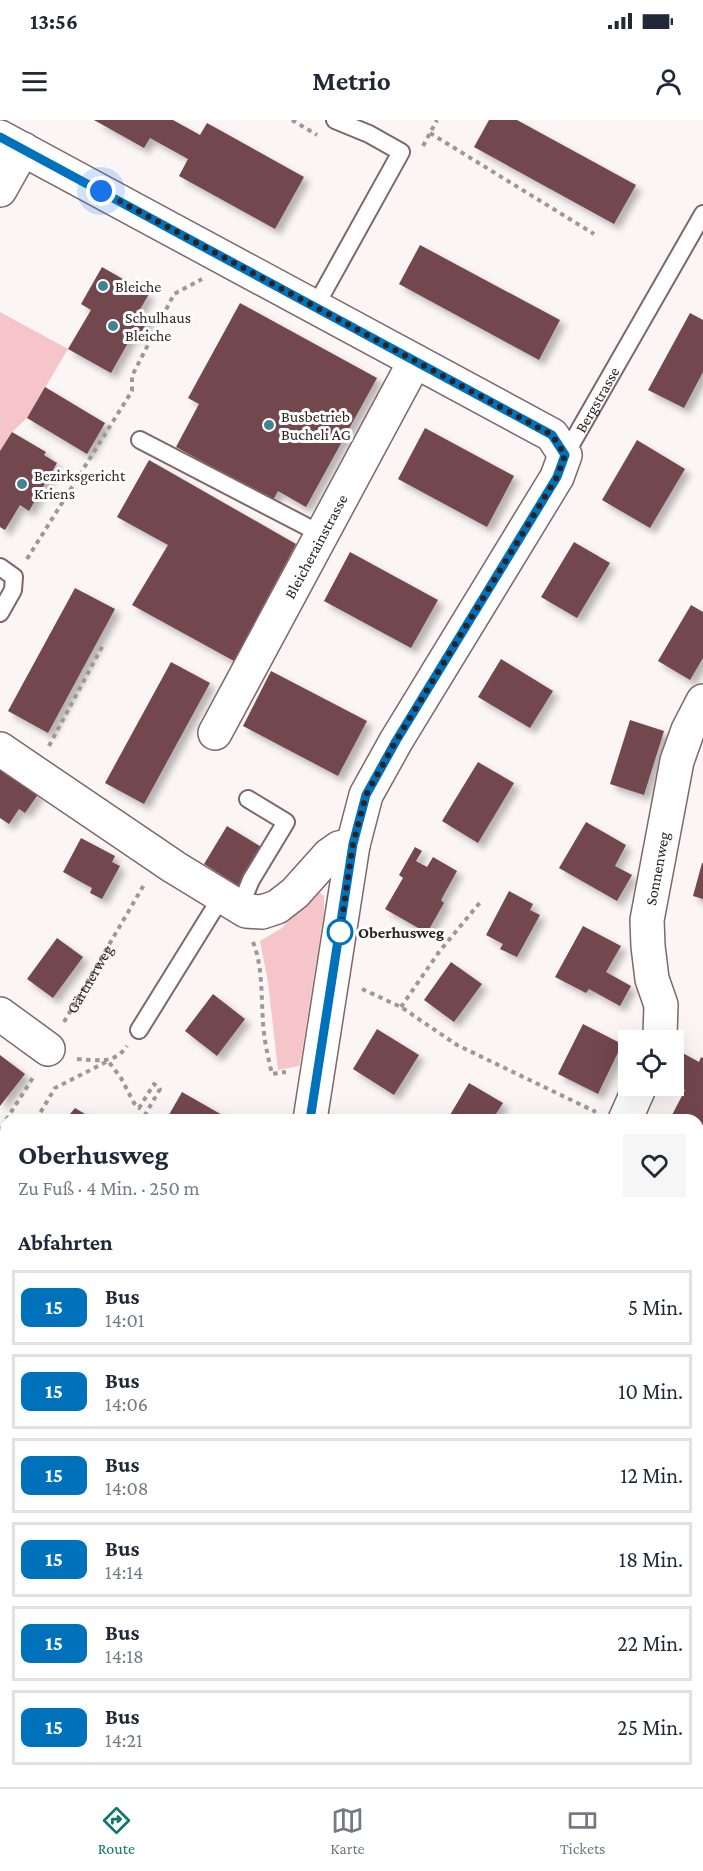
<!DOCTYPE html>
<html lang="de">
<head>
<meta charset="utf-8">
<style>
	:root { --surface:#fff; --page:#f6f6f7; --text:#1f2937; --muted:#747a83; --line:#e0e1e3; --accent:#0f766e }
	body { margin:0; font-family:"Crimson Pro",serif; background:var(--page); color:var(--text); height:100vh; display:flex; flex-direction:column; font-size:22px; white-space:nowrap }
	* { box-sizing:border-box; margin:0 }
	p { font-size:20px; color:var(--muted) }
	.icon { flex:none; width:33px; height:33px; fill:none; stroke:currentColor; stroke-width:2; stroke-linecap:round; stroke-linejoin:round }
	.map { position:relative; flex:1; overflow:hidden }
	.side { position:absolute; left:0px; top:994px; width:704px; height:674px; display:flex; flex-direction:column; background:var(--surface); border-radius:18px 18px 0 0; box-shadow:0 6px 24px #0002 }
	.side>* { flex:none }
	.badge { padding:0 12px; border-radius:9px; font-size:21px; line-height:39px }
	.buttons { position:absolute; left:618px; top:910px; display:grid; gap:12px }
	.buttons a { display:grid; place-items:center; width:66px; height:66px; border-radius:0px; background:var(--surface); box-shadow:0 6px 24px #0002; font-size:30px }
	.you { position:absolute; width:30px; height:30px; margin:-15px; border:4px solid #fff; border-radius:50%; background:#1a73e8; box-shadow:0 0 0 9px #1a73e833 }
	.map>.badge { position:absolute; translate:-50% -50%; box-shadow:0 0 0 3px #fff }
	h2 { padding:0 18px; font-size:22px; line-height:54px }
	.round { display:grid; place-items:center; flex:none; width:63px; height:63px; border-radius:0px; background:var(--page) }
	.head { display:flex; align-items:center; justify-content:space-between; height:102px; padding:0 18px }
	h1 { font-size:28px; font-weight:700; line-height:45px }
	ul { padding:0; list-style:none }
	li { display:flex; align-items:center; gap:18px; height:75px; margin:0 12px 9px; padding:0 6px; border:3px solid var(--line); border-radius:0px }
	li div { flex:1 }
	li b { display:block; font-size:22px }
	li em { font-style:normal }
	li .badge { min-width:66px; font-weight:700; text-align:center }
	.status { display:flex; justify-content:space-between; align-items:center; height:42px; padding:0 30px; background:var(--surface); direction:ltr }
	.status svg { height:16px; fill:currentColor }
	header { display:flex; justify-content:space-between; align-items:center; height:78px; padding:0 18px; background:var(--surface); font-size:27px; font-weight:700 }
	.menu { display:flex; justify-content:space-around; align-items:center; height:84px; border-top:2px solid var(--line); background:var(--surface); font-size:16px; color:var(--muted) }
	.menu a { display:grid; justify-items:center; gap:3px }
	.menu .selected { color:var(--accent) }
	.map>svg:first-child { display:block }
	.green { fill:#f5c5ca }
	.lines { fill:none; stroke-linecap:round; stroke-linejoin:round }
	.stream { stroke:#73aab4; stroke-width:8 }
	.building { fill:#72474d; filter:url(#shadow) }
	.service-casing { stroke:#816669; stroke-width:20 }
	.minor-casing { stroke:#816669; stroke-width:36 }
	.path { stroke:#9f9797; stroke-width:4; stroke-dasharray:4.5 4.5; stroke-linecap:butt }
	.service { stroke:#fff; stroke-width:16 }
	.minor { stroke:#fff; stroke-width:33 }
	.line-casing { stroke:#fff; stroke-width:14 }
	.line { stroke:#0072bc; stroke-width:9 }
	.walk { stroke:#2e2324; stroke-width:6; stroke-dasharray:0 10.8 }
	.poi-dot { fill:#3f8490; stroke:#fff; stroke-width:2 }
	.stop-dot { fill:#fff; stroke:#0072bc; stroke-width:3 }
	.labels { text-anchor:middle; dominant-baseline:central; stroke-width:6; stroke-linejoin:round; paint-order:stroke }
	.poi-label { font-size:16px; fill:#2e2324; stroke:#fff; text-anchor:start }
	.street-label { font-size:16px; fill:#2e2324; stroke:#fff }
	.stop-label { font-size:16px; font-weight:bold; fill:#2e2324; stroke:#fff; text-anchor:start }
</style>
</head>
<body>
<div class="status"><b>13:56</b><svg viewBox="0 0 49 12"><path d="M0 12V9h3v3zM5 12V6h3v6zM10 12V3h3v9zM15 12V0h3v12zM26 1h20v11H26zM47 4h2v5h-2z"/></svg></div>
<header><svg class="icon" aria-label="menu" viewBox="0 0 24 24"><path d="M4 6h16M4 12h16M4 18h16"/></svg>Metrio<svg class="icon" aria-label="person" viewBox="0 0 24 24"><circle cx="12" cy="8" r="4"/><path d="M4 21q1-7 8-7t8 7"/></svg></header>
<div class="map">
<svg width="703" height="1667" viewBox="0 0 703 1667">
	<defs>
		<filter id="shadow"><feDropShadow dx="5.5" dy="5.5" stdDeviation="3" flood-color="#0004"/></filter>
	</defs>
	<rect width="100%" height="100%" fill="#fbf5f5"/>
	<g class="green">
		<polygon points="0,192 68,229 27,298 12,312 0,331"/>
		<polygon points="317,770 324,776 324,792 302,932 299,946 278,950 268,862 260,821 282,808"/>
		<polygon points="698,1136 703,1137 703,1213 698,1211"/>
	</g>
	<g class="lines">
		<polyline class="stream" points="698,1168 703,1169"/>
	</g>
	<g class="building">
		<polygon points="94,0 173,0 200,15 207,3 304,57 275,109 179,56 188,39 150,18 144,28"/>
		<polygon points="489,0 517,0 636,65 614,104 474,27"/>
		<polygon points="420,125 560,200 539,240 399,164"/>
		<polygon points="102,147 149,174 139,191 150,197 138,217 133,214 111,253 68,229 91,190 81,184"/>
		<polygon points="240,183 377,258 306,387 278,371 273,380 176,327 199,284 188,278"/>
		<polygon points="690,193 703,200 703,252 684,288 648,270"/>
		<polygon points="45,267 105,303 87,334 27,298"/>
		<polygon points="425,308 514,356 487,407 398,359"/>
		<polygon points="12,312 46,332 44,335 57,343 29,391 20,385 5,410 0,407 0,331"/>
		<polygon points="637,320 685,349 650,408 602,380"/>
		<polygon points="149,340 296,424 234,541 132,485 168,425 117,397"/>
		<polygon points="574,422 610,443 577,498 541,477"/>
		<polygon points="350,432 438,480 411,528 324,481"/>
		<polygon points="75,468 115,489 48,613 8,591"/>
		<polygon points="691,485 703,492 703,538 690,560 658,541"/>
		<polygon points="501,539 553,571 530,608 478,577"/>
		<polygon points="171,542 210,563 144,684 105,663"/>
		<polygon points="271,551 367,601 338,656 243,606"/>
		<polygon points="630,600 664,611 644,675 610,664"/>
		<polygon points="478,642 514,663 478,723 442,701"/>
		<polygon points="0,646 39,673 25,693 19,689 9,704 0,698"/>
		<polygon points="586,702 626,725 615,746 632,755 617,781 559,748"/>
		<polygon points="227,706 263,728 239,766 204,744"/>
		<polygon points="81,718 115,736 112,742 120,746 102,779 90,773 92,768 63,752"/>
		<polygon points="415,727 422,731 416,741 427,747 433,737 457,751 441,780 444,783 427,813 385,789 403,758 399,755"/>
		<polygon points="702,743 703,743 703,779 693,776"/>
		<polygon points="509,771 533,784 530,790 540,795 517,837 500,829 503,824 486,815"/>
		<polygon points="583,806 621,826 606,852 631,866 620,886 589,869 586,873 555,857"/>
		<polygon points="57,818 83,837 53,878 27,859"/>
		<polygon points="451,842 482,864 454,902 424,880"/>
		<polygon points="213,874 245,899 217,936 185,911"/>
		<polygon points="583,904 622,924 598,974 558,954"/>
		<polygon points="377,909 419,935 394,975 353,949"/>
		<polygon points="679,931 699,942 701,937 703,938 703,1017 698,1014 698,1000 682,1000 672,995 685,970 674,964 674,943"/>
		<polygon points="0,935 25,954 0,986"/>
		<polygon points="469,963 503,983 492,1000 447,1000"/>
		<polygon points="182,972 231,1000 166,1000"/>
		<polygon points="75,988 95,1000 65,1000"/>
		<polygon points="540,994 551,1000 536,1000"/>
		<polygon points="6,1230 6,1272 0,1268 0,1238"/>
		<polygon points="703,1302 703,1351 698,1349 698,1317"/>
		<polygon points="0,1366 6,1372 6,1393 0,1399"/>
		<polygon points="698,1424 703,1429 703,1449 699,1453 703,1456 698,1462"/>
		<polygon points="2,1630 6,1633 6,1662 43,1662 50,1667 0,1667 0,1632"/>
		<polygon points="194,1662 197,1662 203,1667 190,1667"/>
		<polygon points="606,1662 643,1662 650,1667 602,1667"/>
	</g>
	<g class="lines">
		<defs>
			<g id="service">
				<polyline points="315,187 401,32 369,14 335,0"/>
				<polyline points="140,320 321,414"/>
				<path id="s2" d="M565,335L703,94"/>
				<polyline points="0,447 14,457 13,470 0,493"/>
				<polyline points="246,791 244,777 251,760 286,702 248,679"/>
				<polyline points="139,910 222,776"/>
			</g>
			<g id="minor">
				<polyline points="0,17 552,315 565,335 557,357 396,621 366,675 353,725 310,1000"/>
				<polyline points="0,70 23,29"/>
				<path id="s3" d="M215,613L415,241"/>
				<polyline points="0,629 174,747 246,791 262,792 277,787 295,773 329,735 339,728 353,725"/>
				<polyline points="0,894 48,929"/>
				<path id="s4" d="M657,921L660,915L661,885L652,859L648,826L647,800L677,641L688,610L703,581"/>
				<polyline points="625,1000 640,966"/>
				<polyline points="698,1521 703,1516"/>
				<polyline points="319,1662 320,1667"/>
				<polyline points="549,1662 550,1667"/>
				<polyline points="104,1667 106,1662"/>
				<polyline points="436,1667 447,1662"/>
			</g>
		</defs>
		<use href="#service" class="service-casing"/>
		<use href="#minor" class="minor-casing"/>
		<g class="path">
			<polyline points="292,0 317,15"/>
			<polyline points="430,13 594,114"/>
			<polyline points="423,26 437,0"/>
			<polyline points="27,439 132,271 132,256 174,174 202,159"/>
			<polyline points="49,626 104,523"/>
			<path d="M253,822C263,847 261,876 263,902C264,920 268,937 272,954L286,952"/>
			<polyline points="362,869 401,887 457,925 596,992"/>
			<polyline points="401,887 439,832 482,780"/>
			<path id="s1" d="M64,902L145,763"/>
			<path d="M77,939C97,940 114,945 127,926"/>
			<polyline points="6,1000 34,956"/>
			<polyline points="36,1000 55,968 108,941 121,958 134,983 139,988 154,964 160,969 142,1000"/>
			<polyline points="0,1011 6,1001"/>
			<polyline points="698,1033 703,1036"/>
			<polyline points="0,1078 6,1059"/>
			<polyline points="0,1178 6,1180"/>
			<polyline points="698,1220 703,1219"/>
		</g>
		<use href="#service" class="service"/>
		<use href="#minor" class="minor"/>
	</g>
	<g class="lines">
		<defs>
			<polyline id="line" points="0,17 552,315 565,335 557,357 396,621 366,675 353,724 310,1000"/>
		</defs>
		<use href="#line" class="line-casing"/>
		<use href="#line" class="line"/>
		<polyline class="walk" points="101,71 552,315 565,335 557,357 396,621 366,675 353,724 340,812"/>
	</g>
	<g class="poi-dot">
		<circle cx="103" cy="166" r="6"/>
		<circle cx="113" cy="206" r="6"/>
		<circle cx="269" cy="305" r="6"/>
		<circle cx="22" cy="364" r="6"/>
	</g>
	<circle class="stop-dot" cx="340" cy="812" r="12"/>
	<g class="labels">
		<g class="poi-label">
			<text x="115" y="166">Bleiche</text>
			<text x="125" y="197">Schulhaus<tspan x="125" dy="18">Bleiche</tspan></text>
			<text x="281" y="296">Busbetrieb<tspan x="281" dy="18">Bucheli AG</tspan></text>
			<text x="34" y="355">Bezirksgericht<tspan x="34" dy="18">Kriens</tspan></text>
		</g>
		<g class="street-label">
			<text stroke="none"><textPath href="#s2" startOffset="64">Bergstrasse</textPath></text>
			<text stroke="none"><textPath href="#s3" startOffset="212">Bleicherainstrasse</textPath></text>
			<text stroke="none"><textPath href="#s4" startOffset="176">Sonnenweg</textPath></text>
			<text stroke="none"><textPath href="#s1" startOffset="50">Gärtnerweg</textPath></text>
		</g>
		<g class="stop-label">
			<text x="358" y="812">Oberhusweg</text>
		</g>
	</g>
</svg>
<div class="buttons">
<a><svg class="icon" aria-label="locate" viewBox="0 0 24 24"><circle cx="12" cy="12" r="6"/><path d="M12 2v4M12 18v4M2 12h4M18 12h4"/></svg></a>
</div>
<div class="you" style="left:101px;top:71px"></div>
<section class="side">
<div class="head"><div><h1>Oberhusweg</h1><p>Zu Fuß · 4 Min. · 250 m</p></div><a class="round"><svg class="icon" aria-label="heart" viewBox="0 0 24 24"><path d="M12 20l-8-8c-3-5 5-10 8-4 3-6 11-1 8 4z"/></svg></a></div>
<h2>Abfahrten</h2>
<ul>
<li><span class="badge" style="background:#0072bc;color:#fff">15</span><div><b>Bus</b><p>14:01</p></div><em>5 Min.</em></li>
<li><span class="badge" style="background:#0072bc;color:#fff">15</span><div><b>Bus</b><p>14:06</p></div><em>10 Min.</em></li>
<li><span class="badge" style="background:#0072bc;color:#fff">15</span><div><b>Bus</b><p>14:08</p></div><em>12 Min.</em></li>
<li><span class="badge" style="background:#0072bc;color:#fff">15</span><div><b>Bus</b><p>14:14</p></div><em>18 Min.</em></li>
<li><span class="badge" style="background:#0072bc;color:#fff">15</span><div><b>Bus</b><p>14:18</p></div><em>22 Min.</em></li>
<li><span class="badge" style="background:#0072bc;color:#fff">15</span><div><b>Bus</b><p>14:21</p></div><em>25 Min.</em></li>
</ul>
</section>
</div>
<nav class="menu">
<a class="selected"><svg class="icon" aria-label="directions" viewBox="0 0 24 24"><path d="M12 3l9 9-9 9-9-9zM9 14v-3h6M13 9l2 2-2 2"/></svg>Route</a>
<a><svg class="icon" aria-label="map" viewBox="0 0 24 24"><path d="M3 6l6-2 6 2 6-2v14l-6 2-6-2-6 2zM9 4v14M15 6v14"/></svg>Karte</a>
<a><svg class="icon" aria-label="tickets" viewBox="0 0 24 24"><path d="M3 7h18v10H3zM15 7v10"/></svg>Tickets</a>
</nav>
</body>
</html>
